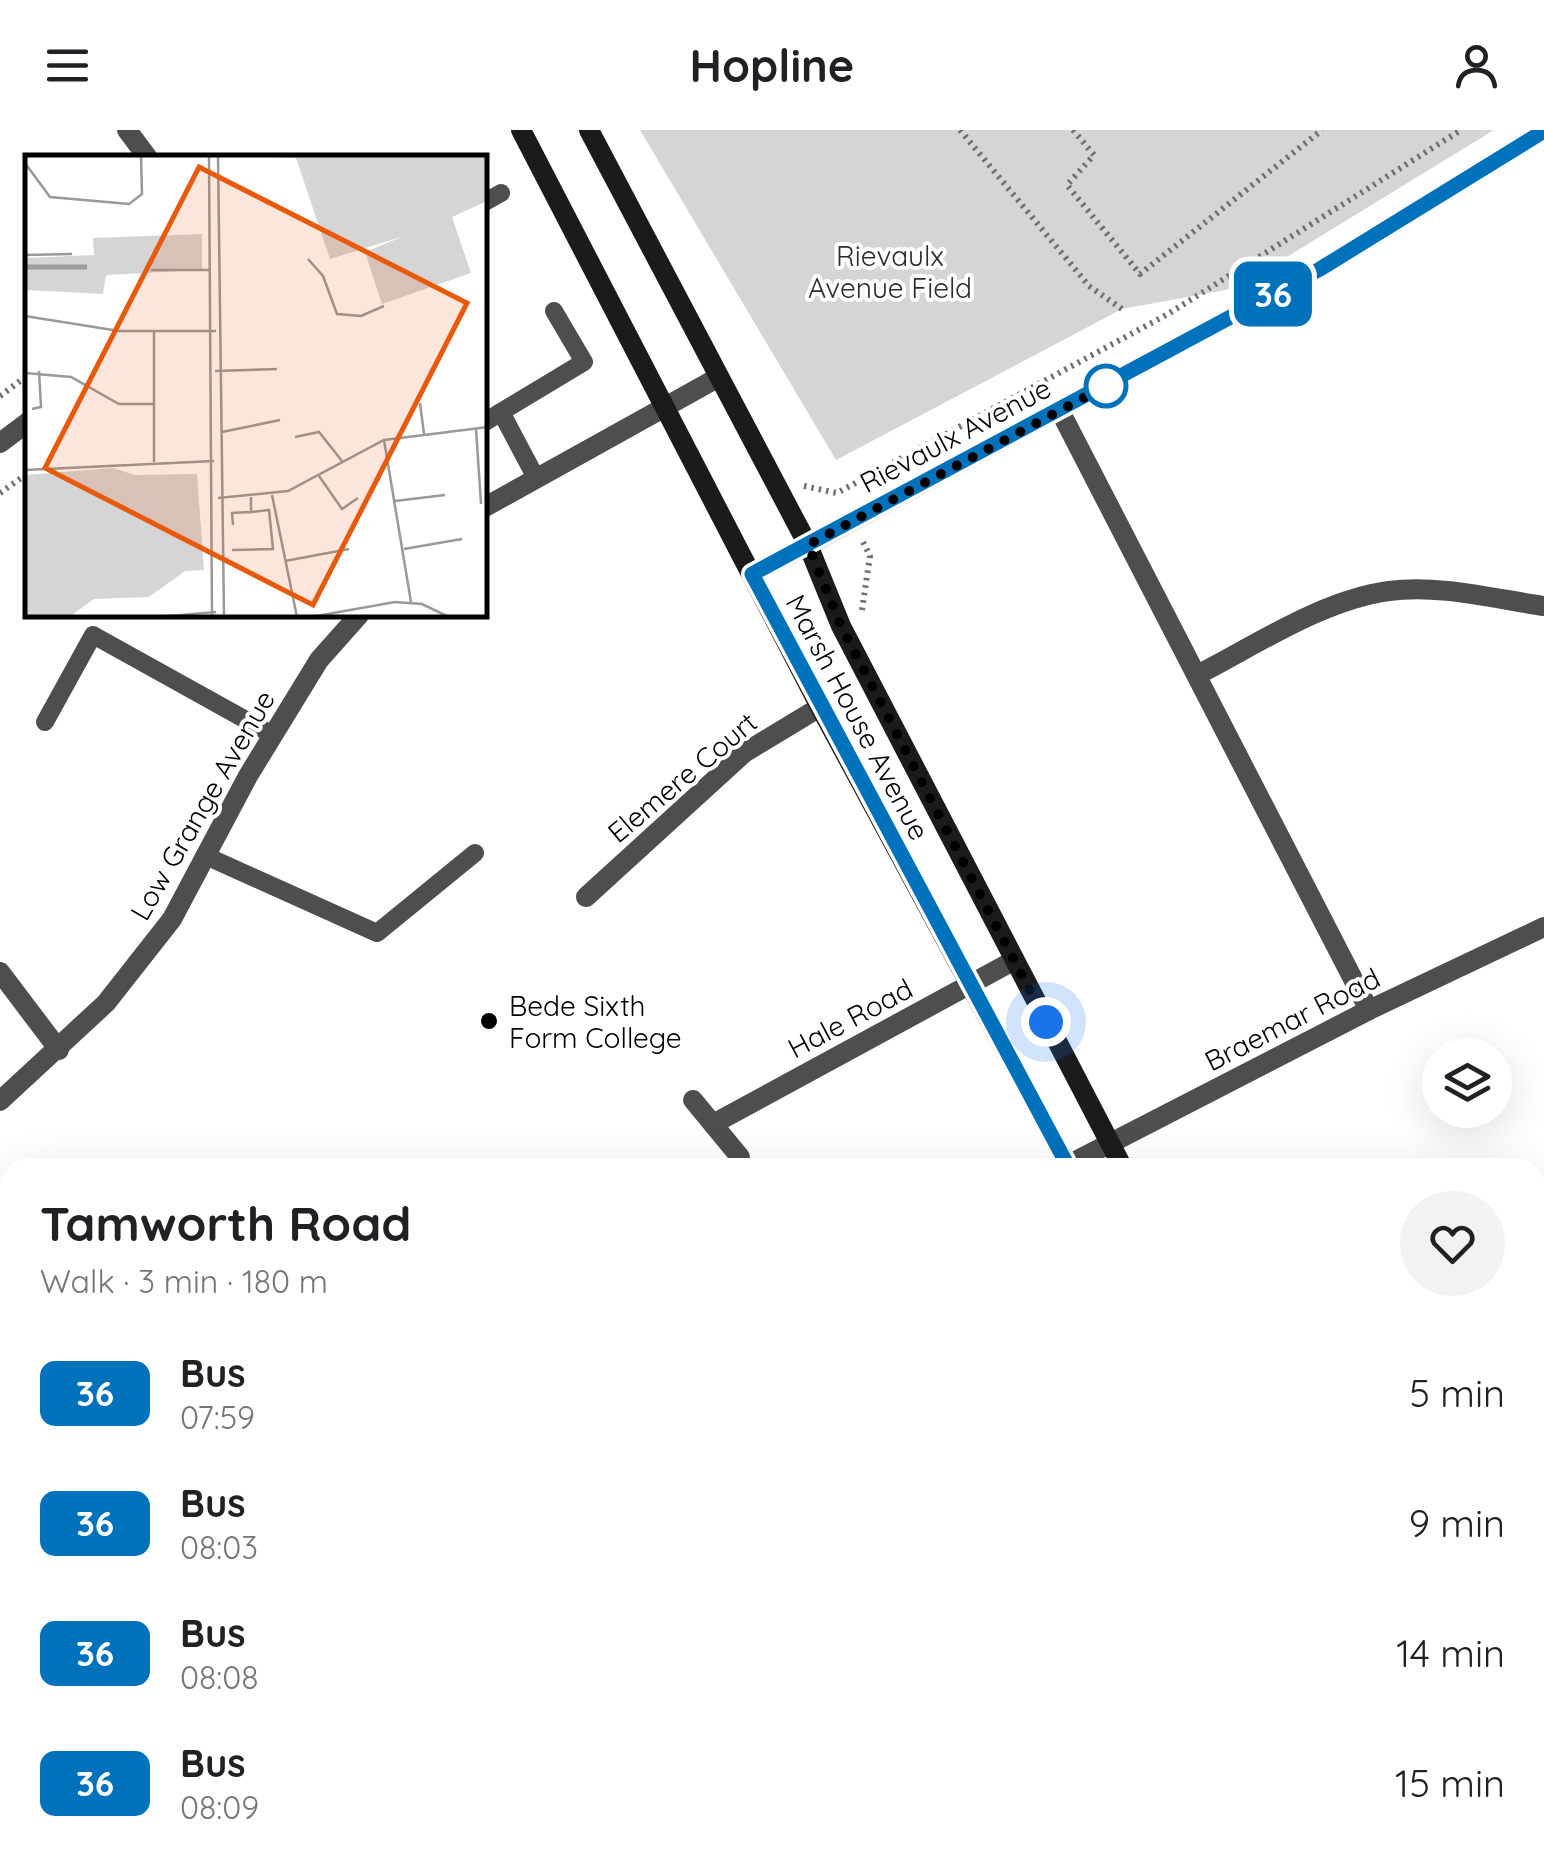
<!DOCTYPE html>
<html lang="en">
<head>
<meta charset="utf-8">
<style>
	:root { --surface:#fff; --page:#f2f2f2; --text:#202124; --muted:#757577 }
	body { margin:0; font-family:Quicksand,sans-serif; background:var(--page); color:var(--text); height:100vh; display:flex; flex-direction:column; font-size:38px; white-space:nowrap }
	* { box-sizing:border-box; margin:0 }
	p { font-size:32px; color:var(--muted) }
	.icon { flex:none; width:55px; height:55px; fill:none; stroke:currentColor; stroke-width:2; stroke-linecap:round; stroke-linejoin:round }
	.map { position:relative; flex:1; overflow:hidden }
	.drawer { position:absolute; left:0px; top:1028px; width:1545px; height:712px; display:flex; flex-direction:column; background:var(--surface); border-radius:30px 30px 0 0; box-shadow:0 10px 40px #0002 }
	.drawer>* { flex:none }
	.badge { padding:0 20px; border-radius:15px; font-size:35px; line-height:65px }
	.controls { position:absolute; left:1422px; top:908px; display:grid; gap:20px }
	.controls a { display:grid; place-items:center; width:90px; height:90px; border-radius:50%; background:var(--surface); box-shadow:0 10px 40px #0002; font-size:50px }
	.you { position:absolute; width:50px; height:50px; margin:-25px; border:8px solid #fff; border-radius:50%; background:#1a73e8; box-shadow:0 0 0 15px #1a73e833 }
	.map>.badge { position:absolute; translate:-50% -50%; box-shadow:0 0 0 5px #fff }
	.round { display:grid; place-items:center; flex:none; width:105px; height:105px; border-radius:52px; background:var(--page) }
	.headline { display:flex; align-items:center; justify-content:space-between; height:170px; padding:0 40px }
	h1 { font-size:48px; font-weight:700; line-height:75px }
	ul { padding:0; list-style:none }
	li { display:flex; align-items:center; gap:30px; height:130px; padding:0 40px }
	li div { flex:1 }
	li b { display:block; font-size:38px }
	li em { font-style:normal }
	li .badge { min-width:110px; font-weight:700; text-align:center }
	header { display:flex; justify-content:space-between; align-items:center; height:130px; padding:0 40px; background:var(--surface); font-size:45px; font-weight:700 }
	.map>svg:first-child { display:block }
	.green { fill:#d5d5d5 }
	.shadow { fill:#0003 }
	.building { fill:#bebebe }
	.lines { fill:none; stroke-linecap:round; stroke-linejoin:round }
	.path { stroke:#707070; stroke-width:6; stroke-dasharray:2.5 5; stroke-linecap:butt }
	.lane { stroke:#4e4e4e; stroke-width:18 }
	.street { stroke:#4e4e4e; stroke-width:20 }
	.secondary { stroke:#1b1b1b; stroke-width:20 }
	.line-casing { stroke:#fff; stroke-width:22 }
	.line { stroke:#0072bc; stroke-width:15 }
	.walk { stroke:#000; stroke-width:10; stroke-dasharray:0 18 }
	.stop-dot { fill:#fff; stroke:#0072bc; stroke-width:5 }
	.poi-dot { fill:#000; stroke:#fff; stroke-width:4 }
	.labels { text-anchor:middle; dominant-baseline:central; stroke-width:8; stroke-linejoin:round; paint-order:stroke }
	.park-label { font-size:28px; fill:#2c2c2c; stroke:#fff }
	.street-label { font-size:28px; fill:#000; stroke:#fff }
	.poi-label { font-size:28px; fill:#000; stroke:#fff; text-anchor:start }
	.inset-river { fill:none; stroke:#9c9c9c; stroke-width:5 }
	.inset-road { fill:none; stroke:#999; stroke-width:2.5 }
	.view { fill:#e8590c; fill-opacity:0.15; stroke:#e8590c; stroke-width:5 }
	.inset-edge { fill:none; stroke:#000; stroke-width:5 }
</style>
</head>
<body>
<header><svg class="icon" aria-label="menu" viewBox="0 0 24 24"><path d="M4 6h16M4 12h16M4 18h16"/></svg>Hopline<svg class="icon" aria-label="person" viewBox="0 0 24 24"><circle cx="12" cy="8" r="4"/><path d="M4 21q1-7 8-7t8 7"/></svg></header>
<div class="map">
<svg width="1544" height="1738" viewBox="0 0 1544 1738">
	<rect width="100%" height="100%" fill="#fff"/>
	<g class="green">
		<polygon points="640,0 1494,0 1236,158 1122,179 836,330"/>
		<polygon points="1544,1141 1544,1345 1535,1350 1535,1146"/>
		<polygon points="200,1730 582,1730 589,1737 193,1738"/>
		<polygon points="620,1730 842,1730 850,1738 612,1738"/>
	</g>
	<polygon class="shadow" points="997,1730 1096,1730 1124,1738 986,1738"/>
	<g class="building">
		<polygon points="1105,1730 1129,1738 992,1738 988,1732"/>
		<polygon points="1159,1730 1173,1730 1183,1733 1182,1738 1157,1738"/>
		<polygon points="1316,1730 1338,1730 1342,1738 1301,1738"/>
	</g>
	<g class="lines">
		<g class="path">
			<polyline points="960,0 1089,156 1122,179"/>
			<polyline points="1073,0 1094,25 1067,55 1140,144 1322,0"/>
			<polyline points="0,266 28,245"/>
			<polyline points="804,356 837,363 1168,184 1461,0"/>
			<polyline points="0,363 28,343"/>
			<polyline points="862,480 870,426 862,410"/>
			<polyline points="1535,1226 1544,1224"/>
		</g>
		<g class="lane">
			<polyline points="485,72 501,63"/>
			<polyline points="501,282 584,232 554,181"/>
			<polyline points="485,292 501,282 536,348"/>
			<polyline points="45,592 93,505 273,605"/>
			<polyline points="206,726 377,803 475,723"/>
			<polyline points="947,1730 950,1738"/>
		</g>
		<g class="street">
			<polyline points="127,0 148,28"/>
			<polyline points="1060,281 1369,880"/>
			<polyline points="0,313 28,292"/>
			<polyline points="485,377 719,247"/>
			<polyline points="752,444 808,415"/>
			<path d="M1197,545C1256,515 1322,470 1389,461C1438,454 1495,469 1544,476"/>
			<polyline points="586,767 744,623 820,577"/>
			<polyline points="0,842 59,920"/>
			<polyline points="693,970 740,1027"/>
			<polyline points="0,971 106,873 172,789 248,646 319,530 359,485"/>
			<polyline points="713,994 1013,831"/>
			<polyline points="1068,1035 1369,880 1544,797"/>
		</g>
		<g class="secondary">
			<polyline points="521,0 820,577 1069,1038"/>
			<polyline points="589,0 808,415 841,496 1123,1038"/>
			<polyline points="808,415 1320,139 1544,1"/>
			<polyline points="1429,1730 1433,1738"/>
			<polyline points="1484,1730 1488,1738"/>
		</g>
	</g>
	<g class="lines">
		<defs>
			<polyline id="line" points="1069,1038 752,444 1320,139 1544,1"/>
		</defs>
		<use href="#line" class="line-casing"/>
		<use href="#line" class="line"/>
		<polyline class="walk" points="1046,892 841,496 808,415 1106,256"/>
	</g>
	<circle class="stop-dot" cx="1106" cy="256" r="20"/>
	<circle class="poi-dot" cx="489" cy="891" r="10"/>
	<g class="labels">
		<g class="park-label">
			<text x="890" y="125">Rievaulx<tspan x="890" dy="32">Avenue Field</tspan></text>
		</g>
		<g class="street-label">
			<text transform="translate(955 305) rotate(-28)">Rievaulx Avenue</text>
			<text transform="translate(858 587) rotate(62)">Marsh House Avenue</text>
			<text transform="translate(682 647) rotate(-40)">Elemere Court</text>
			<text transform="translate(202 675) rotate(-60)">Low Grange Avenue</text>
			<text transform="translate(850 888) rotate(-28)">Hale Road</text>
			<text transform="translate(1292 889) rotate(-27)">Braemar Road</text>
		</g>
		<g class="poi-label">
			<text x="509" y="875">Bede Sixth<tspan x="509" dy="32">Form College</tspan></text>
		</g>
	</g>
	<g transform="translate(25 25)">
		<rect width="462" height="462" fill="#fff"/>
		<path d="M200,0H462V46L427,62L446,118L357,149L340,97L379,81L305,104L271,3ZM177,79V115L81,120L78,139L0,135V103L69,100L68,83ZM88,313L110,320L172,319L179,415L160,416L124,442L69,444L44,462H0V320Z" fill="#d5d5d5"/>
		<path class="inset-river" d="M0,112H62"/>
		<path class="inset-road" d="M184,0L187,462M193,0L199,462M0,8L25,42L104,49L117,39L116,0M0,100L47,99M283,104L298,121L312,159L336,161L359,151M126,115H185M0,161L94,176H191M129,176V307M190,216L252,214M0,218L46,222L94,249H129M395,248L399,279M7,254L16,252L14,216M451,273L456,349M197,277L255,265M270,282L294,277L317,306M359,285L386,447M0,315L189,306M294,321L317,354L333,343M247,340L272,462M193,343L263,336L359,285L463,272M370,346L420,340M208,370L207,358L226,357M379,394L437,384M207,395L248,394L244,355L226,357V342M260,406L324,394M132,462L191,457M286,462L370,447L397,449L424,462"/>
		<path class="view" d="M174,12L442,148L288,450L20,313Z"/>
		<rect width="462" height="462" class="inset-edge"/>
	</g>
</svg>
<div class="controls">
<a><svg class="icon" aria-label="layers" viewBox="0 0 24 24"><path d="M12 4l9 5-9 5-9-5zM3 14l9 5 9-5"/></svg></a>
</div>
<div class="you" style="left:1046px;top:892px"></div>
<b class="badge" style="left:1273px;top:164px;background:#0072bc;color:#fff">36</b>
<section class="drawer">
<div class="headline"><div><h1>Tamworth Road</h1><p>Walk · 3 min · 180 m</p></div><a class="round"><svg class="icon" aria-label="heart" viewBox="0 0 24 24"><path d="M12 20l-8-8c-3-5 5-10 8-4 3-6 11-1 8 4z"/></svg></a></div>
<ul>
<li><span class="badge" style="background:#0072bc;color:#fff">36</span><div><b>Bus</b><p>07:59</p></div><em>5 min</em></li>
<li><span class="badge" style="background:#0072bc;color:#fff">36</span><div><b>Bus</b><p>08:03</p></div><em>9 min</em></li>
<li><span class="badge" style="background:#0072bc;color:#fff">36</span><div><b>Bus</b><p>08:08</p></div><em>14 min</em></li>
<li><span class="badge" style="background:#0072bc;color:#fff">36</span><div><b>Bus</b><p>08:09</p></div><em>15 min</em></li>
</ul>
</section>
</div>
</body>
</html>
